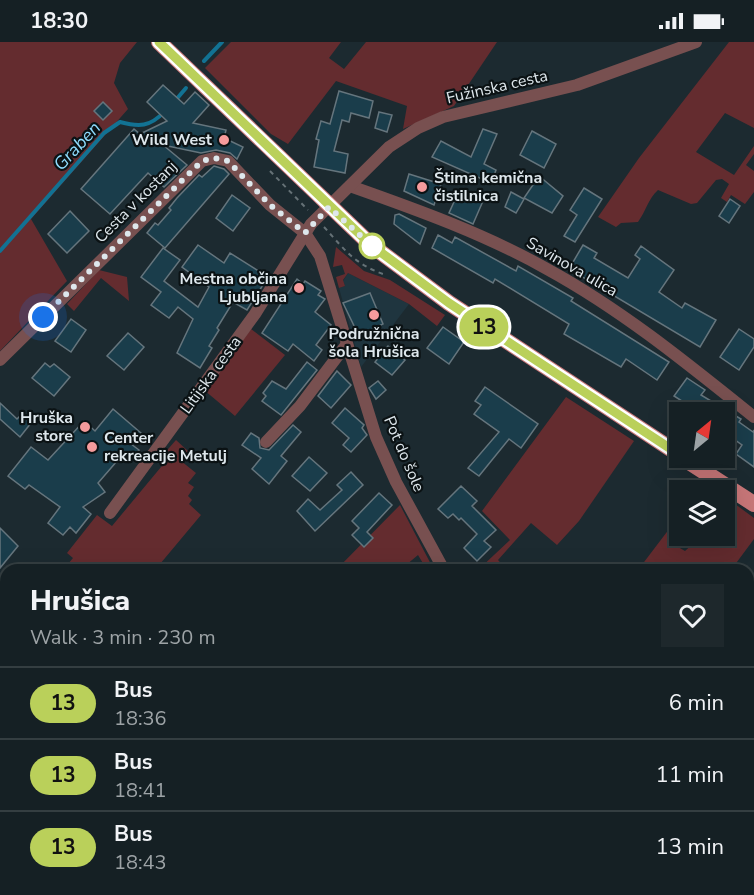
<!DOCTYPE html>
<html lang="en">
<head>
<meta charset="utf-8">
<style>
	:root { --surface:#152024; --page:#1e282c; --text:#f1f3f6; --muted:#9da3a6; --line:#343e41 }
	body { margin:0; font-family:"Nunito Sans",sans-serif; background:var(--page); color:var(--text); height:100vh; display:flex; flex-direction:column; font-size:22px; white-space:nowrap }
	* { box-sizing:border-box; margin:0 }
	p { font-size:20px; color:var(--muted) }
	.icon { flex:none; width:33px; height:33px; fill:none; stroke:currentColor; stroke-width:2; stroke-linecap:round; stroke-linejoin:round }
	.map { position:relative; flex:1; overflow:hidden }
	.drawer { position:absolute; left:0px; top:522px; width:754px; height:332px; display:flex; flex-direction:column; background:var(--surface); border-radius:18px 18px 0 0; box-shadow:0 6px 24px #0002,0 0 0 2px var(--line) }
	.drawer>* { flex:none }
	.badge { padding:0 12px; border-radius:20px; font-size:21px; line-height:39px }
	.needle { width:39px; rotate:29deg }
	.fabs { position:absolute; left:669px; top:360px; display:grid; gap:12px }
	.fabs a { display:grid; place-items:center; width:66px; height:66px; border-radius:0px; background:var(--surface); box-shadow:0 6px 24px #0002,0 0 0 2px var(--line); font-size:30px }
	.you { position:absolute; width:30px; height:30px; margin:-15px; border:4px solid #fff; border-radius:50%; background:#1a73e8; box-shadow:0 0 0 9px #1a73e833 }
	.map>.badge { position:absolute; translate:-50% -50%; box-shadow:0 0 0 3px #fff }
	.round { display:grid; place-items:center; flex:none; width:63px; height:63px; border-radius:0px; background:var(--page) }
	.summary { display:flex; align-items:center; justify-content:space-between; height:102px; padding:0 30px }
	h1 { font-size:28px; font-weight:800; line-height:45px }
	ul { padding:0; list-style:none }
	li { display:flex; align-items:center; gap:18px; height:72px; padding:0 30px; border-top:2px solid var(--line) }
	li div { flex:1 }
	li b { display:block; font-size:22px }
	li em { font-style:normal }
	li .badge { min-width:66px; font-weight:700; text-align:center }
	.status { display:flex; justify-content:space-between; align-items:center; height:42px; padding:0 30px; background:var(--surface); direction:ltr }
	.status svg { height:16px; fill:currentColor }
	.map>svg:first-child { display:block }
	.built { fill:#1f353f }
	.green { fill:#642c2f }
	.lines { fill:none; stroke-linecap:round; stroke-linejoin:round }
	.stream { stroke:#127293; stroke-width:4 }
	.building { fill:#1a3d4b; stroke:#65757d; stroke-width:1.5 }
	.path { stroke:#657176; stroke-width:2; stroke-dasharray:4.5 4.5; stroke-linecap:butt }
	.minor { stroke:#785050; stroke-width:12 }
	.major { stroke:#c77678; stroke-width:16 }
	.line-casing { stroke:#fff; stroke-width:14 }
	.line { stroke:#bad05a; stroke-width:9 }
	.walk { stroke:#dee7ec; stroke-width:6; stroke-dasharray:0 10.8 }
	.poi-dot { fill:#f59b9c; stroke:#0b1214; stroke-width:2 }
	.stop-dot { fill:#fff; stroke:#bad05a; stroke-width:3 }
	.labels { text-anchor:middle; dominant-baseline:central; stroke-width:4.5; stroke-linejoin:round; paint-order:stroke }
	.street-label { font-size:16px; fill:#dee7ec; stroke:#0b1214 }
	.poi-label { font-size:16px; font-weight:bold; fill:#dee7ec; stroke:#0b1214; text-anchor:end }
	.water-label { font-size:18px; font-style:italic; fill:#8fdcfe; stroke:#0b1214 }
</style>
</head>
<body>
<div class="status"><b>18:30</b><svg viewBox="0 0 49 12"><path d="M0 12V9h3v3zM5 12V6h3v6zM10 12V3h3v9zM15 12V0h3v12zM26 1h20v11H26zM47 4h2v5h-2z"/></svg></div>
<div class="map">
<svg width="754" height="853" viewBox="0 0 754 853">
	<rect width="100%" height="100%" fill="#1c2a30"/>
	<polygon class="built" points="348,231 409,262 361,325 339,246 345,244 343,239"/>
	<g class="green">
		<polygon points="0,0 137,0 120,21 114,41 128,67 31,177 67,239 0,309"/>
		<polygon points="231,0 341,0 329,16 344,27 366,0 497,0 454,64 403,87 407,64 336,39 288,102 271,92 205,26"/>
		<path d="M729,0H754V86L725,71L696,110L734,133L754,104V112L746,123L754,129V150L745,162L731,153L727,160L721,156L729,142L722,137L716,138L697,161L691,162L658,148C648,157 646,169 638,180L621,181L616,185L598,175L639,116Z"/>
		<polygon points="336,205 364,229 390,238 445,273 437,284 409,262 348,231 343,238 345,244 339,246 336,235 345,232 342,223 333,225"/>
		<polygon points="99,228 127,235 129,259 101,236 74,269 67,262"/>
		<polygon points="251,287 285,313 235,374 204,348"/>
		<polygon points="566,355 634,399 579,479 557,503 531,481 498,518 507,528 478,528 510,498 482,469"/>
		<polygon points="176,398 189,410 181,419 196,431 188,441 194,445 188,454 192,458 189,462 201,473 155,528 63,528 73,516 67,511 97,473 112,484 166,419 162,414"/>
		<polygon points="725,458 735,462 754,476 754,497 731,528 638,528 679,474 679,481 668,499 685,509 695,500 703,504 710,494 724,494"/>
		<polygon points="400,463 434,528 427,528 418,513 400,528 336,528"/>
		<polygon points="0,724 4,729 6,727 6,781 0,775"/>
		<polygon points="0,820 6,825 6,848 32,848 38,853 9,853 0,845"/>
		<polygon points="128,848 179,848 184,853 134,853"/>
	</g>
	<g class="lines">
		<g class="stream">
			<polyline points="204,19 222,0"/>
			<polyline points="174,60 186,46"/>
			<path d="M0,209L104,91L120,80C139,85 150,85 164,70"/>
		</g>
	</g>
	<g class="building">
		<polygon points="163,43 184,62 195,50 209,63 193,81 226,88 224,96 243,105 237,117 230,111 216,108 201,111 163,103 187,123 164,145 148,131 110,172 81,147 134,87 140,92 167,79 147,60"/>
		<polygon points="339,49 373,59 369,76 351,71 349,80 342,78 334,109 348,112 345,131 314,125 319,98 316,97 321,79 330,82"/>
		<polygon points="103,60 112,69 103,78 94,69"/>
		<polygon points="379,70 392,73 387,90 375,86"/>
		<polygon points="483,87 497,92 484,122 496,128 491,141 432,115 441,99 471,115"/>
		<polygon points="532,89 556,102 544,126 520,113"/>
		<polygon points="214,124 224,127 229,132 165,206 147,191 155,181 158,183 171,168 169,166 177,156 199,133 202,135"/>
		<polygon points="409,132 441,142 434,163 404,149"/>
		<polygon points="539,134 563,154 552,171 524,156"/>
		<polygon points="584,146 602,157 575,200 564,194 577,173 570,168"/>
		<polygon points="459,149 483,159 473,182 449,171"/>
		<polygon points="511,150 524,157 516,171 505,165"/>
		<polygon points="232,153 250,166 233,189 216,176"/>
		<polygon points="730,157 740,164 729,181 719,174"/>
		<polygon points="70,169 89,189 67,211 48,192"/>
		<polygon points="399,172 426,186 420,202 394,182 395,173"/>
		<polygon points="438,193 452,201 455,195 516,229 518,224 573,256 571,259 669,320 657,338 626,317 621,325 564,292 569,282 495,237 493,241 432,206"/>
		<polygon points="198,203 224,221 230,211 268,235 247,268 233,260 217,286 219,288 209,304 212,306 200,326 177,311 193,277 178,265 169,276 151,263 161,250 141,235 163,206 180,218 164,239 198,265 209,245 182,225"/>
		<polygon points="583,203 597,211 594,216 628,236 640,217 635,213 641,204 674,228 659,250 682,266 685,261 716,278 700,305 569,227"/>
		<polygon points="297,237 303,242 305,239 321,249 318,253 325,257 315,270 331,283 316,303 322,308 314,319 293,302 288,309 262,291"/>
		<polygon points="370,251 383,282 359,294 343,261"/>
		<polygon points="71,277 86,288 71,310 55,299"/>
		<polygon points="443,285 464,300 449,322 427,306"/>
		<polygon points="739,287 754,297 754,305 739,328 720,315"/>
		<polygon points="128,291 144,305 124,328 107,314"/>
		<polygon points="388,304 405,318 392,333 375,320"/>
		<polygon points="307,320 317,328 281,373 262,359 266,354 263,351 272,339 286,347"/>
		<polygon points="45,321 50,325 54,322 70,335 54,354 32,336"/>
		<polygon points="337,329 351,343 331,366 318,354"/>
		<polygon points="687,336 705,348 701,353 741,377 739,380 753,390 754,388 754,425 736,412 742,403 724,390 724,370 699,370 674,354"/>
		<polygon points="378,339 386,348 376,357 369,346"/>
		<polygon points="485,345 538,382 521,406 509,397 479,434 468,426 499,390 474,372 481,363 475,359"/>
		<polygon points="0,361 17,377 21,373 31,381 20,395 0,377"/>
		<polygon points="345,366 364,383 362,386 367,393 351,410 343,403 349,396 332,381"/>
		<polygon points="113,367 141,391 131,402 139,408 132,416 124,411 98,441 105,450 83,465 91,472 76,491 70,485 63,493 48,481 60,465 29,443 25,447 8,434 31,405 48,418 84,379 95,389"/>
		<polygon points="293,383 301,390 281,414 287,419 269,442 252,427 261,416 242,403 251,391 259,396 260,406 269,408"/>
		<polygon points="309,415 327,431 310,449 292,434"/>
		<polygon points="351,430 363,443 315,489 297,469 308,457 320,468 342,448 337,443"/>
		<polygon points="461,444 477,459 472,464 496,488 484,499 491,505 477,519 464,506 477,492 461,476 459,478 453,472 448,476 438,467"/>
		<polygon points="379,451 392,463 367,490 373,496 364,505 352,493 359,486 352,479"/>
		<polygon points="0,486 18,504 0,526"/>
	</g>
	<g class="lines">
		<g class="path">
			<polyline points="270,129 308,168"/>
			<path d="M324,185C345,208 355,223 386,233"/>
			<polyline points="0,580 6,581"/>
			<polyline points="748,711 754,704"/>
			<polyline points="275,848 280,853"/>
			<polyline points="628,853 633,848"/>
		</g>
		<g class="minor">
			<path d="M350,144C418,168 485,192 547,227C622,268 688,322 754,375"/>
			<polyline points="0,318 202,119 214,116 228,119 270,163 305,191 320,214 376,395 396,440 444,528"/>
			<polyline points="266,400 300,364 346,303"/>
			<polyline points="110,471 255,272 311,182 389,105 418,86 443,75 577,43 696,0"/>
			<polyline points="660,848 664,853"/>
		</g>
		<g class="major">
			<polyline points="159,0 371,203 449,261 680,413"/>
			<polyline points="683,416 754,462"/>
		</g>
	</g>
	<g class="lines">
		<defs>
			<polyline id="line" points="159,0 371,203 449,261 680,413"/>
		</defs>
		<use href="#line" class="line-casing"/>
		<use href="#line" class="line"/>
		<polyline class="walk" points="43,275 202,119 214,116 228,119 270,163 305,191 329,165 372,204"/>
	</g>
	<g class="poi-dot">
		<circle cx="224" cy="98" r="6"/>
		<circle cx="422" cy="145" r="6"/>
		<circle cx="299" cy="246" r="6"/>
		<circle cx="374" cy="273" r="6"/>
		<circle cx="85" cy="385" r="6"/>
		<circle cx="92" cy="405" r="6"/>
	</g>
	<circle class="stop-dot" cx="372" cy="204" r="12"/>
	<g class="labels">
		<g class="street-label">
			<text transform="translate(497 45) rotate(-13)">Fužinska cesta</text>
			<text transform="translate(136 160) rotate(-45)">Cesta v kostanj</text>
			<text transform="translate(572 225) rotate(30)">Savinova ulica</text>
			<text transform="translate(211 333) rotate(-54)">Litijska cesta</text>
			<text transform="translate(404 412) rotate(67)">Pot do šole</text>
		</g>
		<g class="poi-label">
			<text x="212" y="98">Wild West</text>
			<text x="434" y="136" text-anchor="start">Štima kemična<tspan x="434" dy="18">čistilnica</tspan></text>
			<text x="287" y="237">Mestna občina<tspan x="287" dy="18">Ljubljana</tspan></text>
			<text x="374" y="292" text-anchor="middle">Podružnična<tspan x="374" dy="18">šola Hrušica</tspan></text>
			<text x="73" y="376">Hruška<tspan x="73" dy="18">store</tspan></text>
			<text x="104" y="396" text-anchor="start">Center<tspan x="104" dy="18">rekreacije Metulj</tspan></text>
		</g>
		<g class="water-label">
			<text transform="translate(77 104) rotate(-47)">Graben</text>
		</g>
	</g>
</svg>
<div class="fabs">
<a><svg class="needle" viewBox="-14 -14 28 28"><path d="M0-13l5 13h-10z" fill="#e53935"/><path d="M0 13l5-13h-10z" fill="#9da3a6"/></svg></a>
<a><svg class="icon" aria-label="layers" viewBox="0 0 24 24"><path d="M12 4l9 5-9 5-9-5zM3 14l9 5 9-5"/></svg></a>
</div>
<div class="you" style="left:43px;top:275px"></div>
<b class="badge" style="left:484px;top:285px;background:#bad05a;color:#111">13</b>
<section class="drawer">
<div class="summary"><div><h1>Hrušica</h1><p>Walk · 3 min · 230 m</p></div><a class="round"><svg class="icon" aria-label="heart" viewBox="0 0 24 24"><path d="M12 20l-8-8c-3-5 5-10 8-4 3-6 11-1 8 4z"/></svg></a></div>
<ul>
<li><span class="badge" style="background:#bad05a;color:#111">13</span><div><b>Bus</b><p>18:36</p></div><em>6 min</em></li>
<li><span class="badge" style="background:#bad05a;color:#111">13</span><div><b>Bus</b><p>18:41</p></div><em>11 min</em></li>
<li><span class="badge" style="background:#bad05a;color:#111">13</span><div><b>Bus</b><p>18:43</p></div><em>13 min</em></li>
</ul>
</section>
</div>
</body>
</html>
